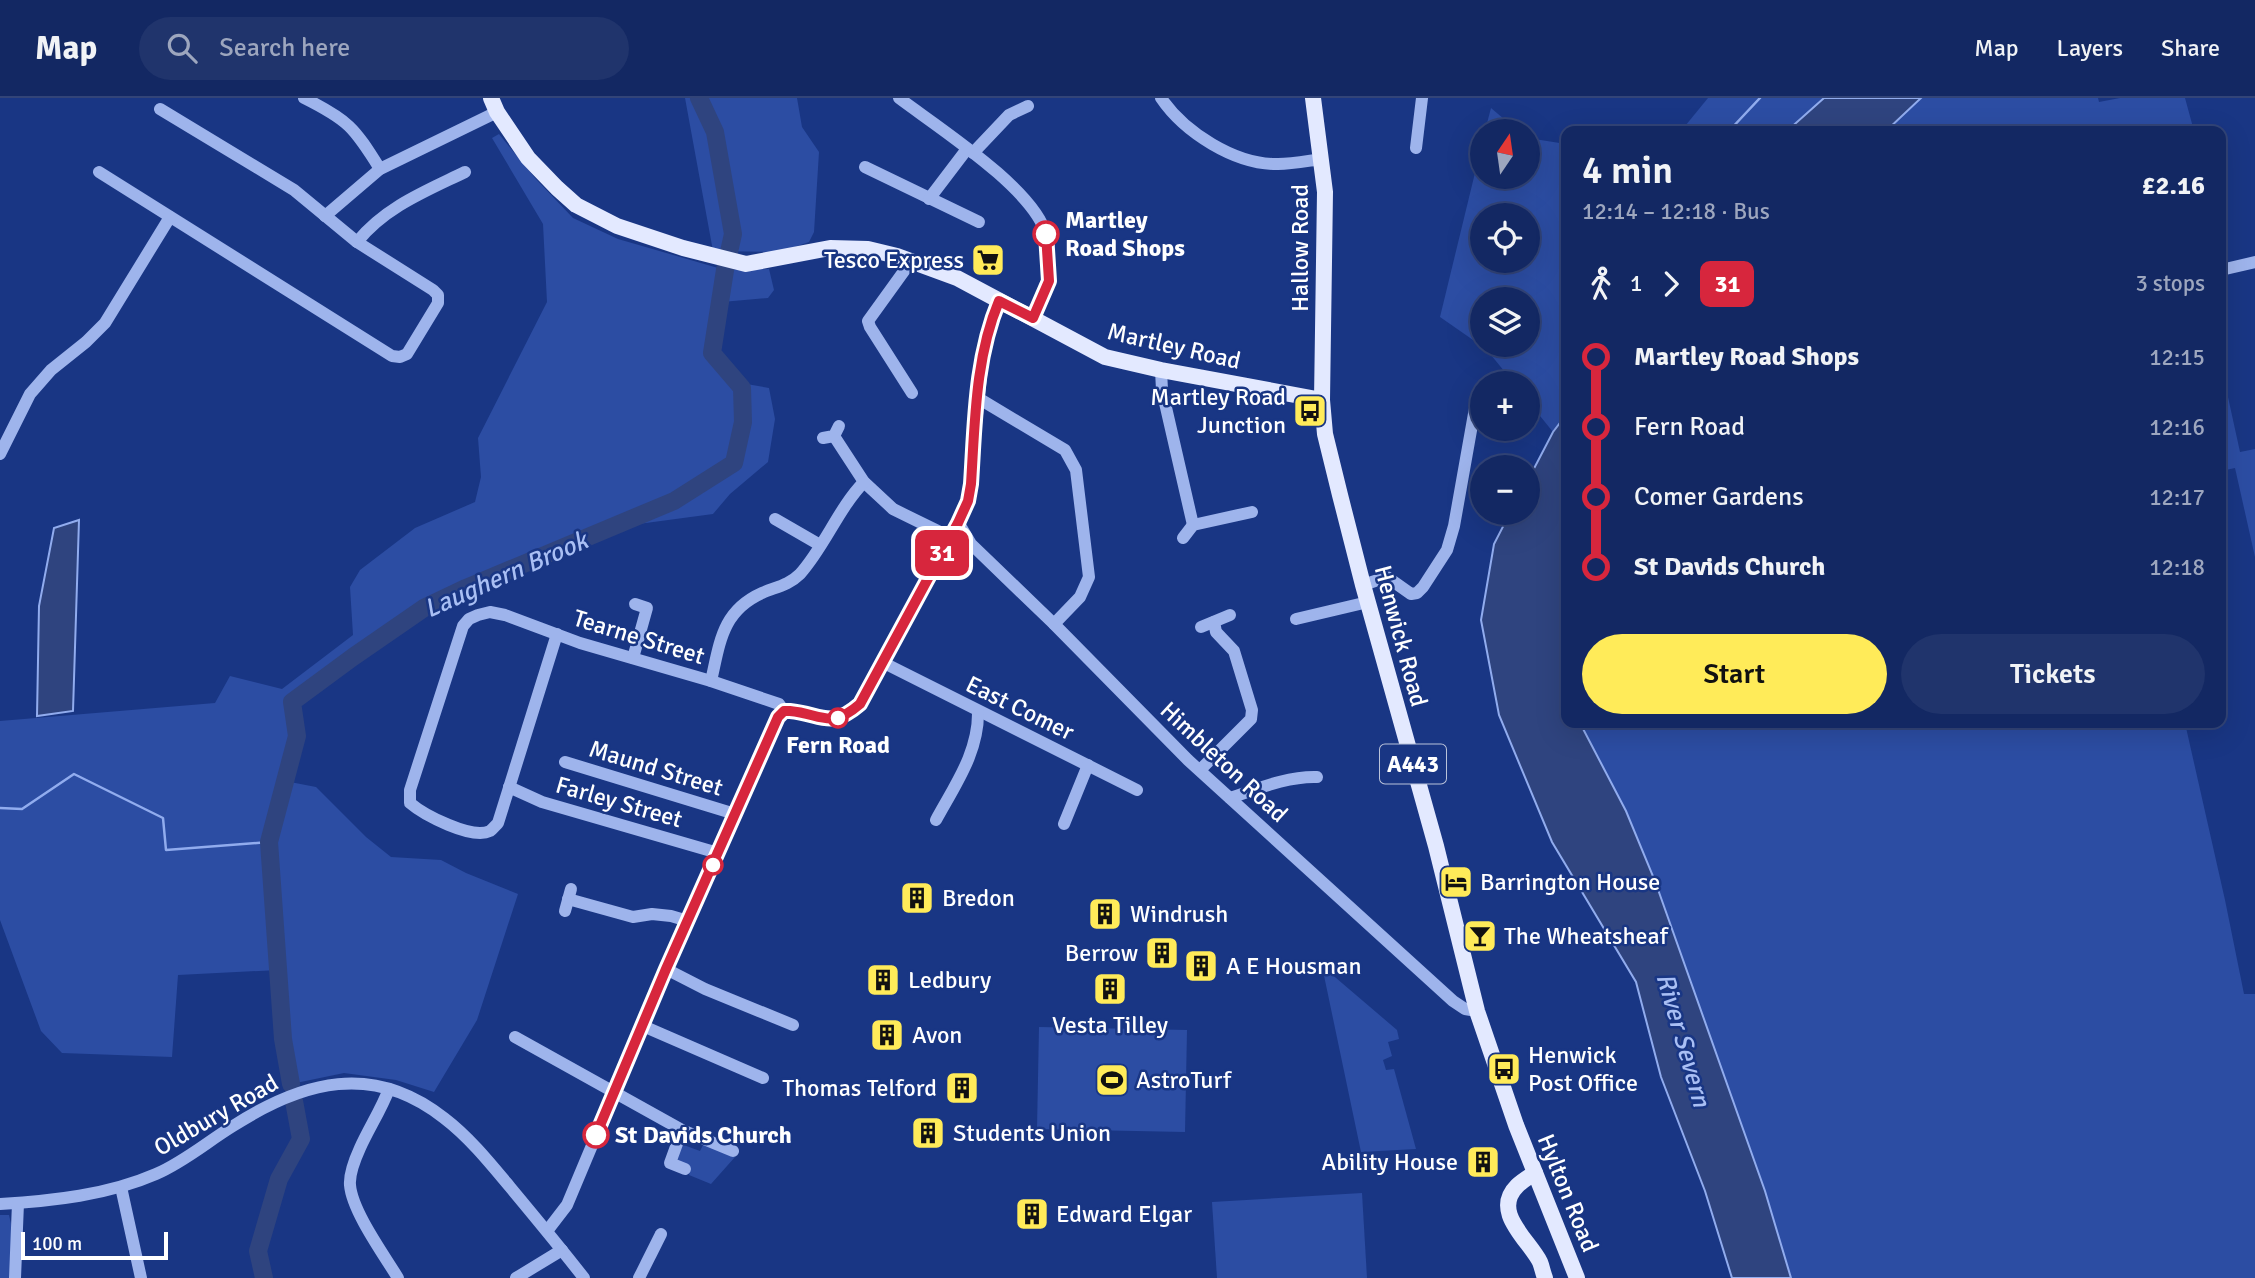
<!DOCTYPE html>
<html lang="en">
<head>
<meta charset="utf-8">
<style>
	:root { --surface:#132863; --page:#20346c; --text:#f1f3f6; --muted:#9da6be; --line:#324478; --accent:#ffeb59 }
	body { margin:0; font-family:Signika,sans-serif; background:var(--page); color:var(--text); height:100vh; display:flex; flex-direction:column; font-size:26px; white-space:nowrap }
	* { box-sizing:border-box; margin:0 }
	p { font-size:23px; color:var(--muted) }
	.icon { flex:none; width:38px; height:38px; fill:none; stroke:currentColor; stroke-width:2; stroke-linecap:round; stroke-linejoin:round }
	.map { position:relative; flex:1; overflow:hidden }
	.sheet { position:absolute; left:1561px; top:28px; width:665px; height:602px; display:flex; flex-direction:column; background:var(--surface); border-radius:14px; box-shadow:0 7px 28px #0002,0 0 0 2px var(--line) }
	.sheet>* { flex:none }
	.badge { padding:0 14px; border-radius:10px; font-size:24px; line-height:46px }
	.needle { width:46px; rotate:13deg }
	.tools { position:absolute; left:1470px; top:21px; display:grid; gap:14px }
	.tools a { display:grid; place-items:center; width:70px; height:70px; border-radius:50%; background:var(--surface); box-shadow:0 7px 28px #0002,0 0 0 2px var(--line); font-size:35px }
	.scale { position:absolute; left:21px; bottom:18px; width:147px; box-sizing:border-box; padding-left:7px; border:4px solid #fff; border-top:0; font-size:19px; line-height:24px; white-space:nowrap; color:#fff; -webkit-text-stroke:5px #193684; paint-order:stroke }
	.map>.badge { position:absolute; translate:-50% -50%; box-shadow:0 0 0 4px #fff }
	.legs { display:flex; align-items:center; gap:10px; height:77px; padding:0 21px; font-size:23px }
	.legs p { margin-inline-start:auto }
	.headline { display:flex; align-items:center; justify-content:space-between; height:119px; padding:0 21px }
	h1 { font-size:38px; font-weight:600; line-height:52px }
	.cta { display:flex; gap:14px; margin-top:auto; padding:14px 21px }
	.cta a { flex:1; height:80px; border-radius:42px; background:var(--accent); color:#111; font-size:28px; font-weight:600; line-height:80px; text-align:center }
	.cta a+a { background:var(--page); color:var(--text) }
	ul { padding:0 21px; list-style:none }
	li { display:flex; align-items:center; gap:24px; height:70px; font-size:26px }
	li i { display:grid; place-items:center; width:10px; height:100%; margin:0 9px; background:currentColor }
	li i::after { content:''; width:18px; height:18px; margin:-9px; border:5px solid; border-radius:50%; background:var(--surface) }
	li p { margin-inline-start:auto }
	li:first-child i { background:linear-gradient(#0000 50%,currentColor 0) }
	li:last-child i { background:linear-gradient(currentColor 50%,#0000 0) }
	header { display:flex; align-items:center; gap:42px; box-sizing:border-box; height:98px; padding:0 35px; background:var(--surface); border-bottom:2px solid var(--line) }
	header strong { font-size:33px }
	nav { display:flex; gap:38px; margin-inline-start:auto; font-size:24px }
	.search { width:490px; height:63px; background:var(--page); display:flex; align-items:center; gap:18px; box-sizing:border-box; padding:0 24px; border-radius:38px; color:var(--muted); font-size:26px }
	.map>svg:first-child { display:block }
	.green { fill:#2c4da3; fill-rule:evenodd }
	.water { fill:#2f447f; stroke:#91acee; stroke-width:2 }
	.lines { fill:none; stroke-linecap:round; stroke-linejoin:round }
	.stream { stroke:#91acee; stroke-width:2.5 }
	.river { stroke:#2f447f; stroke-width:18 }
	.minor { stroke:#9eb4ec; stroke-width:12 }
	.major { stroke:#e3e9ff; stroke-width:16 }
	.line-1-casing { stroke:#fff; stroke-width:16 }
	.line-1 { stroke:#d7263d; stroke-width:10 }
	.stop-1-dot { fill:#fff; stroke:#d7263d; stroke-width:3.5 }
	.labels { text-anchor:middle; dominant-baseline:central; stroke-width:5; stroke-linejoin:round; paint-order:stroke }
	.shield { fill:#193684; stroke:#bac3da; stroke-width:2 }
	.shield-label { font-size:23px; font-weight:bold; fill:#fff }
	.stop-label { font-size:24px; font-weight:bold; fill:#fff; stroke:#193684; text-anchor:start }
	.street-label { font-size:24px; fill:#fff; stroke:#193684 }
	.poi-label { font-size:24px; fill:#fff; stroke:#193684; text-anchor:start }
	.water-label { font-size:26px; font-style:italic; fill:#a9bff4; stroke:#193684 }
</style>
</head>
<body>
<header>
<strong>Map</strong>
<div class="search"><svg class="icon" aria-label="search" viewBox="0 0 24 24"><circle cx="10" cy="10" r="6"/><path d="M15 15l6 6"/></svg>Search here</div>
<nav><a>Map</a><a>Layers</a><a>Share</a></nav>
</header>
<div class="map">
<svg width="2255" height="1180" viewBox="0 0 2255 1180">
	<rect width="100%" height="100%" fill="#193684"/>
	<g class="green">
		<polygon points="685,0 797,0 802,29 819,54 814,134 809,144 780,154 713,153"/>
		<polygon points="1708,0 1824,0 1787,33 1681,33"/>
		<polygon points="1921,0 2098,0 2099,4 2120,0 2185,0 2194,33 1886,33"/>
		<polygon points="1491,10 1518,33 1485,33"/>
		<polygon points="499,36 535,80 573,120 618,141 725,172 769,171 774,192 768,200 722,204 712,254 735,284 769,290 775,321 768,364 730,396 713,416 616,429 466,490 424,510 353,559 292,604 297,638 285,683 316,689 366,739 391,759 441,762 466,775 518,796 477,922 434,994 396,982 344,975 291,986 283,940 278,872 178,877 172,959 62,955 41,933 0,822 0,623 215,605 230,578 282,591 353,537 350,489 360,472 415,430 475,404 481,379 478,340 547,204 543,126 492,40"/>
		<path d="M1528,40L1566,46V317L1553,334L1528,303V285H1514L1486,251L1440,219L1482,46V79H1528ZM1482,117H1528V163H1482ZM1482,201H1528V247H1482Z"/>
		<polygon points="2221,267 2240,354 2255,351 2255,459 2235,370 2221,373"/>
		<polygon points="1566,507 1566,585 1561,570"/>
		<polygon points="1580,625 2185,625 2225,802 2244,896 2255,896 2255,1180 1791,1180 1765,1093 1655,783 1626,713"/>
		<polygon points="1322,868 1397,932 1399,941 1388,944 1392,958 1383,962 1386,972 1394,971 1416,1051 1361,1054"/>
		<polygon points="1039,929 1187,932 1185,1034 1037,1031"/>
		<polygon points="704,1045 735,1059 711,1086 689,1077 691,1071 677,1065 681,1046 700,1053"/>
		<polygon points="1362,1095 1367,1180 1217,1180 1212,1104"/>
		<polygon points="0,1117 9,1117 12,1130 11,1180 0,1180"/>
	</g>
	<g class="water">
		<polygon points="1824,0 1921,0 1886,33 1787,33"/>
		<polygon points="1566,317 1566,507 1561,570 1566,585 1566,625 1580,625 1626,713 1655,783 1765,1093 1791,1180 1732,1180 1705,1093 1661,979 1636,884 1552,744 1499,617 1481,522 1494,446 1510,415 1528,415 1528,382 1553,334"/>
		<polygon points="79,422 73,613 37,618 39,508 54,430"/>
	</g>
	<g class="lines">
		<g class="stream">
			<polyline points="1729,33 1760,0"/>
			<polyline points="0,710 22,711 74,676 163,720 166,752 269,744"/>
		</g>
		<g class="river">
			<polyline points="291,986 283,941 269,744 297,638 292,604 353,559 424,510 466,490 674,403 734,365 743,324 742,290 712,255 725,172 733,136 715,34 699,0"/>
			<polyline points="264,1180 258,1153 279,1081 301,1041 294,1003"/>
		</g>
		<g class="minor">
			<path d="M304,0C348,22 354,29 380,71"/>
			<path d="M899,0C936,28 1036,92 1046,137C1048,150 1049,167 1048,180C1048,193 1038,208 1033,220"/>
			<path d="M1161,0C1184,34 1235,67 1278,66C1292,66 1307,63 1322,61"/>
			<polyline points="1416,50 1422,0"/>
			<polyline points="973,55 1009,17 1028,8"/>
			<polyline points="865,69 979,124"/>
			<polyline points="99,74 392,258 400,259 407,256 438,205 438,197 433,192 357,144 294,92 160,11"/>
			<polyline points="929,101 967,51"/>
			<polyline points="325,118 380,71 497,14"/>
			<path d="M357,144C385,109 426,93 465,74"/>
			<polyline points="2221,172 2255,164"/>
			<polyline points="1161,272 1162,292 1193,427"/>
			<polyline points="912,295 870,229 868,223 912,162"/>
			<polyline points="978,300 1065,352 1076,372 1089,479 1080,499 1054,526"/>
			<polyline points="834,338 864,384 893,411 950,439"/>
			<polyline points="823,340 834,338 839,328"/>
			<polyline points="0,356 30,296 51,272 86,244 105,225 170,119"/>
			<polyline points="775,421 820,447"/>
			<polyline points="958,424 971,446 1054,526 1188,662 1453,903 1465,911 1477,913"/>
			<polyline points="1183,440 1193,427 1252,414"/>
			<polyline points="1363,487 1387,479 1411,496 1417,495 1423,489 1447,452 1454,428 1475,310"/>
			<polyline points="1296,521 1368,504"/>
			<polyline points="1201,529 1230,517"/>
			<path d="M557,536L498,725C495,728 493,731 490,733C472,742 424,717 410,705V692L463,528L469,521L478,517L490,514L505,517L580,545L711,583L779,606L784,613"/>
			<polyline points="633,560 647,510 635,506"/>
			<polyline points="884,565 1137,692"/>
			<path d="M711,583C720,544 722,513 762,495C776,489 789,487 800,476C825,448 838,411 864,384"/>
			<path d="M784,613C818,613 827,634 860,606L910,515L968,403L984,250L999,203"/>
			<polyline points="565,664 735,716"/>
			<polyline points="1200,672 1251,621 1252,612 1234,553 1216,534 1214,524"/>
			<polyline points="509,689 542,704 718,755"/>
			<path d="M1230,700C1257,691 1288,678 1317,679"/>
			<path d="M936,722C955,687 979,654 978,613"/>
			<polyline points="1064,726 1088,667"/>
			<polyline points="568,801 633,819 652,816 671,818 688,823"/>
			<polyline points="565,813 571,791"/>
			<polyline points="666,871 705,891 793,927"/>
			<polyline points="643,928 763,980"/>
			<polyline points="515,939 682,1032 733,1053"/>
			<path d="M389,991C381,1012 369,1030 360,1050C355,1061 349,1075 350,1087C352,1113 384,1157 398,1180"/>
			<polyline points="682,1032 670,1065 685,1071"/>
			<polyline points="121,1089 141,1180"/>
			<path d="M0,1106C52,1103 108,1097 156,1076C184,1064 207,1044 233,1028C303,983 373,964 444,1020C469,1039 490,1065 510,1089C535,1119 560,1149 584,1180"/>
			<polyline points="547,1133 567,1107 666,871 778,619 784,613"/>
			<polyline points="15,1180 18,1105"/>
			<polyline points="516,1180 562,1152"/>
			<polyline points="639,1180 661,1136"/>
		</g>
		<g class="major">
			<polyline points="491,0 497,14 528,60 557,90 576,107 617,128 683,150 746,166 830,150 868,151 897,158 957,180 1105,259 1161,272 1322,302"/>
			<polyline points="1313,0 1325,94 1322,302 1325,336 1340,397 1363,487 1436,748 1477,913 1516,1027 1577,1180"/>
			<path d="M1535,1075C1529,1079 1522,1083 1517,1088C1491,1114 1529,1142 1540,1164C1542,1169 1543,1175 1545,1180"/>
		</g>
	</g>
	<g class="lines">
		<defs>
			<path id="line-1" d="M596,1037L666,871L778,619L784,613H790C822,616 830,632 860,606L958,425L968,403L971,386C975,325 975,260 999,203L1033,220L1049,183L1046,136"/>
		</defs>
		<use href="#line-1" class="line-1-casing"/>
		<use href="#line-1" class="line-1"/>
	</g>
	<defs>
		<symbol id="supermarket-square" viewBox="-11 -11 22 22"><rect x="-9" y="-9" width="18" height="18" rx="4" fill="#ffeb59" stroke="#193684"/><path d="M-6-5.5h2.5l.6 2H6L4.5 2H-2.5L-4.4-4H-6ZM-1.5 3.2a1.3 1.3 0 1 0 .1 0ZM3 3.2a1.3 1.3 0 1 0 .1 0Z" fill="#111"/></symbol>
		<symbol id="bus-square" viewBox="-11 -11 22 22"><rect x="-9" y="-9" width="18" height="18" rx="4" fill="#ffeb59" stroke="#193684"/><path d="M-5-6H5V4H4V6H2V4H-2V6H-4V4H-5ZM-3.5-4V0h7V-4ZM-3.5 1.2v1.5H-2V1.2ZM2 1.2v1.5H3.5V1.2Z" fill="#111"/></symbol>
		<symbol id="hotel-square" viewBox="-11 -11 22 22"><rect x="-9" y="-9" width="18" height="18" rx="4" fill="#ffeb59" stroke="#193684"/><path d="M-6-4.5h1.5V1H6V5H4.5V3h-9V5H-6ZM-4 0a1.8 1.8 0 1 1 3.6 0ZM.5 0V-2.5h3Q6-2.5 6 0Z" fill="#111"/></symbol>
		<symbol id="building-square" viewBox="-11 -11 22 22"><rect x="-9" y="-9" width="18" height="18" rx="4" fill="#ffeb59" stroke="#193684"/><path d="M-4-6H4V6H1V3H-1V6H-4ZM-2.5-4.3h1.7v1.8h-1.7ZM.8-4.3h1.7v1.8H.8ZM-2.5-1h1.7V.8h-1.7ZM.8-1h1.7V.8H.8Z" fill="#111"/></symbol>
		<symbol id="bar-square" viewBox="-11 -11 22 22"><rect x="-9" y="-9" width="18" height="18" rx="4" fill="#ffeb59" stroke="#193684"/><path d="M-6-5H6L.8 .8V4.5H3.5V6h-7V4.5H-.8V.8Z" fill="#111"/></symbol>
		<symbol id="stadium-square" viewBox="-11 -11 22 22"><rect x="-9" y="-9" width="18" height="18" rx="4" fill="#ffeb59" stroke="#193684"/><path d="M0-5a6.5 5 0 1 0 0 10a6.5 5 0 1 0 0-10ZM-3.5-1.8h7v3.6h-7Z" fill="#111"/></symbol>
	</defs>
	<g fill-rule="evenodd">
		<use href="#supermarket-square" x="969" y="143" width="38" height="38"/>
		<use href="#bus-square" x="1291" y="294" width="38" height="38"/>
		<use href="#hotel-square" x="1437" y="765" width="38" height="38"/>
		<use href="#building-square" x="898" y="781" width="38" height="38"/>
		<use href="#building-square" x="1086" y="797" width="38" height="38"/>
		<use href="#bar-square" x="1461" y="819" width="38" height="38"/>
		<use href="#building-square" x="1143" y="836" width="38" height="38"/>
		<use href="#building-square" x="1182" y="849" width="38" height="38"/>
		<use href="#building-square" x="864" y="863" width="38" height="38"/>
		<use href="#building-square" x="1091" y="872" width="38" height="38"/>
		<use href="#building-square" x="868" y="918" width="38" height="38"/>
		<use href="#bus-square" x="1485" y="952" width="38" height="38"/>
		<use href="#stadium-square" x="1093" y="963" width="38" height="38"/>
		<use href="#building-square" x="943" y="971" width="38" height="38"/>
		<use href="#building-square" x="909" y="1016" width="38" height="38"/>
		<use href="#building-square" x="1464" y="1045" width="38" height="38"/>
		<use href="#building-square" x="1013" y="1097" width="38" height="38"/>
	</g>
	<g class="stop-1-dot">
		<circle cx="1046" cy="136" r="12"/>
		<circle cx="838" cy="620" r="9"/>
		<circle cx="713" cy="767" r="9"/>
		<circle cx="596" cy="1037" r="12"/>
	</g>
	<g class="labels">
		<rect class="shield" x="1380" y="646.5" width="66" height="39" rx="5"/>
		<g class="shield-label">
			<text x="1413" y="666">A443</text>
		</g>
		<g class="stop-label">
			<text x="1065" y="122">Martley<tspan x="1065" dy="28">Road Shops</tspan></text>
			<text x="838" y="647" text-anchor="middle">Fern Road</text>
			<text x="615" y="1037">St Davids Church</text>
		</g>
		<g class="street-label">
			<text transform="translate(1300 150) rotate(-90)">Hallow Road</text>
			<text transform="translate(1174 248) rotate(13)">Martley Road</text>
			<text transform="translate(1401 538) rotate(75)">Henwick Road</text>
			<text transform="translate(639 539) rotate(17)">Tearne Street</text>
			<text transform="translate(1020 610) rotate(26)">East Comer</text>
			<text transform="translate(1224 664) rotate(43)">Himbleton Road</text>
			<text transform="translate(656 670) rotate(17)">Maund Street</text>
			<text transform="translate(619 704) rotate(16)">Farley Street</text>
			<text transform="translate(216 1017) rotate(-30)">Oldbury Road</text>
			<text transform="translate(1568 1095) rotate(68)">Hylton Road</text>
		</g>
		<g class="poi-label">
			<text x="964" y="162" text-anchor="end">Tesco Express</text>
			<text x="1286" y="299" text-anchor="end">Martley Road<tspan x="1286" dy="28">Junction</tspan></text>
			<text x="1480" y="784">Barrington House</text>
			<text x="942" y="800">Bredon</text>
			<text x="1130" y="816">Windrush</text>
			<text x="1504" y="838">The Wheatsheaf</text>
			<text x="1138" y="855" text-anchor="end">Berrow</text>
			<text x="1226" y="868">A E Housman</text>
			<text x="908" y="882">Ledbury</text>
			<text x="1110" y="927" text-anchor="middle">Vesta Tilley</text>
			<text x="912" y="937">Avon</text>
			<text x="1528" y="957">Henwick<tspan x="1528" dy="28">Post Office</tspan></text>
			<text x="1136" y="982">AstroTurf</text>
			<text x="937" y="990" text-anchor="end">Thomas Telford</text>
			<text x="953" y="1035">Students Union</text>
			<text x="1458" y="1064" text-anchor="end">Ability House</text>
			<text x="1056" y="1116">Edward Elgar</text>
		</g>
		<g class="water-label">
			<text transform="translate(506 477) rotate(-24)">Laughern Brook</text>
			<text transform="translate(1683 942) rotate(74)">River Severn</text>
		</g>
	</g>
</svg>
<div class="tools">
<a><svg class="needle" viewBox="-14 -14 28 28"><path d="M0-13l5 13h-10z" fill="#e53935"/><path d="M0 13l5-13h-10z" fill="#9da6be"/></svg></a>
<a><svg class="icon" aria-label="locate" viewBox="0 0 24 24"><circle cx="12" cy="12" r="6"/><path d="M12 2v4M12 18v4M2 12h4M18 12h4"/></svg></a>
<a><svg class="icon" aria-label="layers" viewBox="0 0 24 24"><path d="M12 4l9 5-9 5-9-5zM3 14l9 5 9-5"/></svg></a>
<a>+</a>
<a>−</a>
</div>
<div class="scale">100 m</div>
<b class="badge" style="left:942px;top:455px;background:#d7263d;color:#fff">31</b>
<section class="sheet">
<div class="headline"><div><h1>4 min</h1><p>12:14 – 12:18 · Bus</p></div><b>£2.16</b></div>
<div class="legs"><svg class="icon" aria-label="walk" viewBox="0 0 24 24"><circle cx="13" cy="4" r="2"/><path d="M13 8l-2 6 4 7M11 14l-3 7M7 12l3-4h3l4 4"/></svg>1<svg class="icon" aria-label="forward" viewBox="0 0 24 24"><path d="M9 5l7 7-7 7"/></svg><b class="badge" style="background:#d7263d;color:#fff">31</b><p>3 stops</p></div>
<ul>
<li><i style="color:#d7263d"></i><b>Martley Road Shops</b><p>12:15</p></li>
<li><i style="color:#d7263d"></i><span>Fern Road</span><p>12:16</p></li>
<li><i style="color:#d7263d"></i><span>Comer Gardens</span><p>12:17</p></li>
<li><i style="color:#d7263d"></i><b>St Davids Church</b><p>12:18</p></li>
</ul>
<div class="cta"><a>Start</a><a>Tickets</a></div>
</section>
</div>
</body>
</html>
